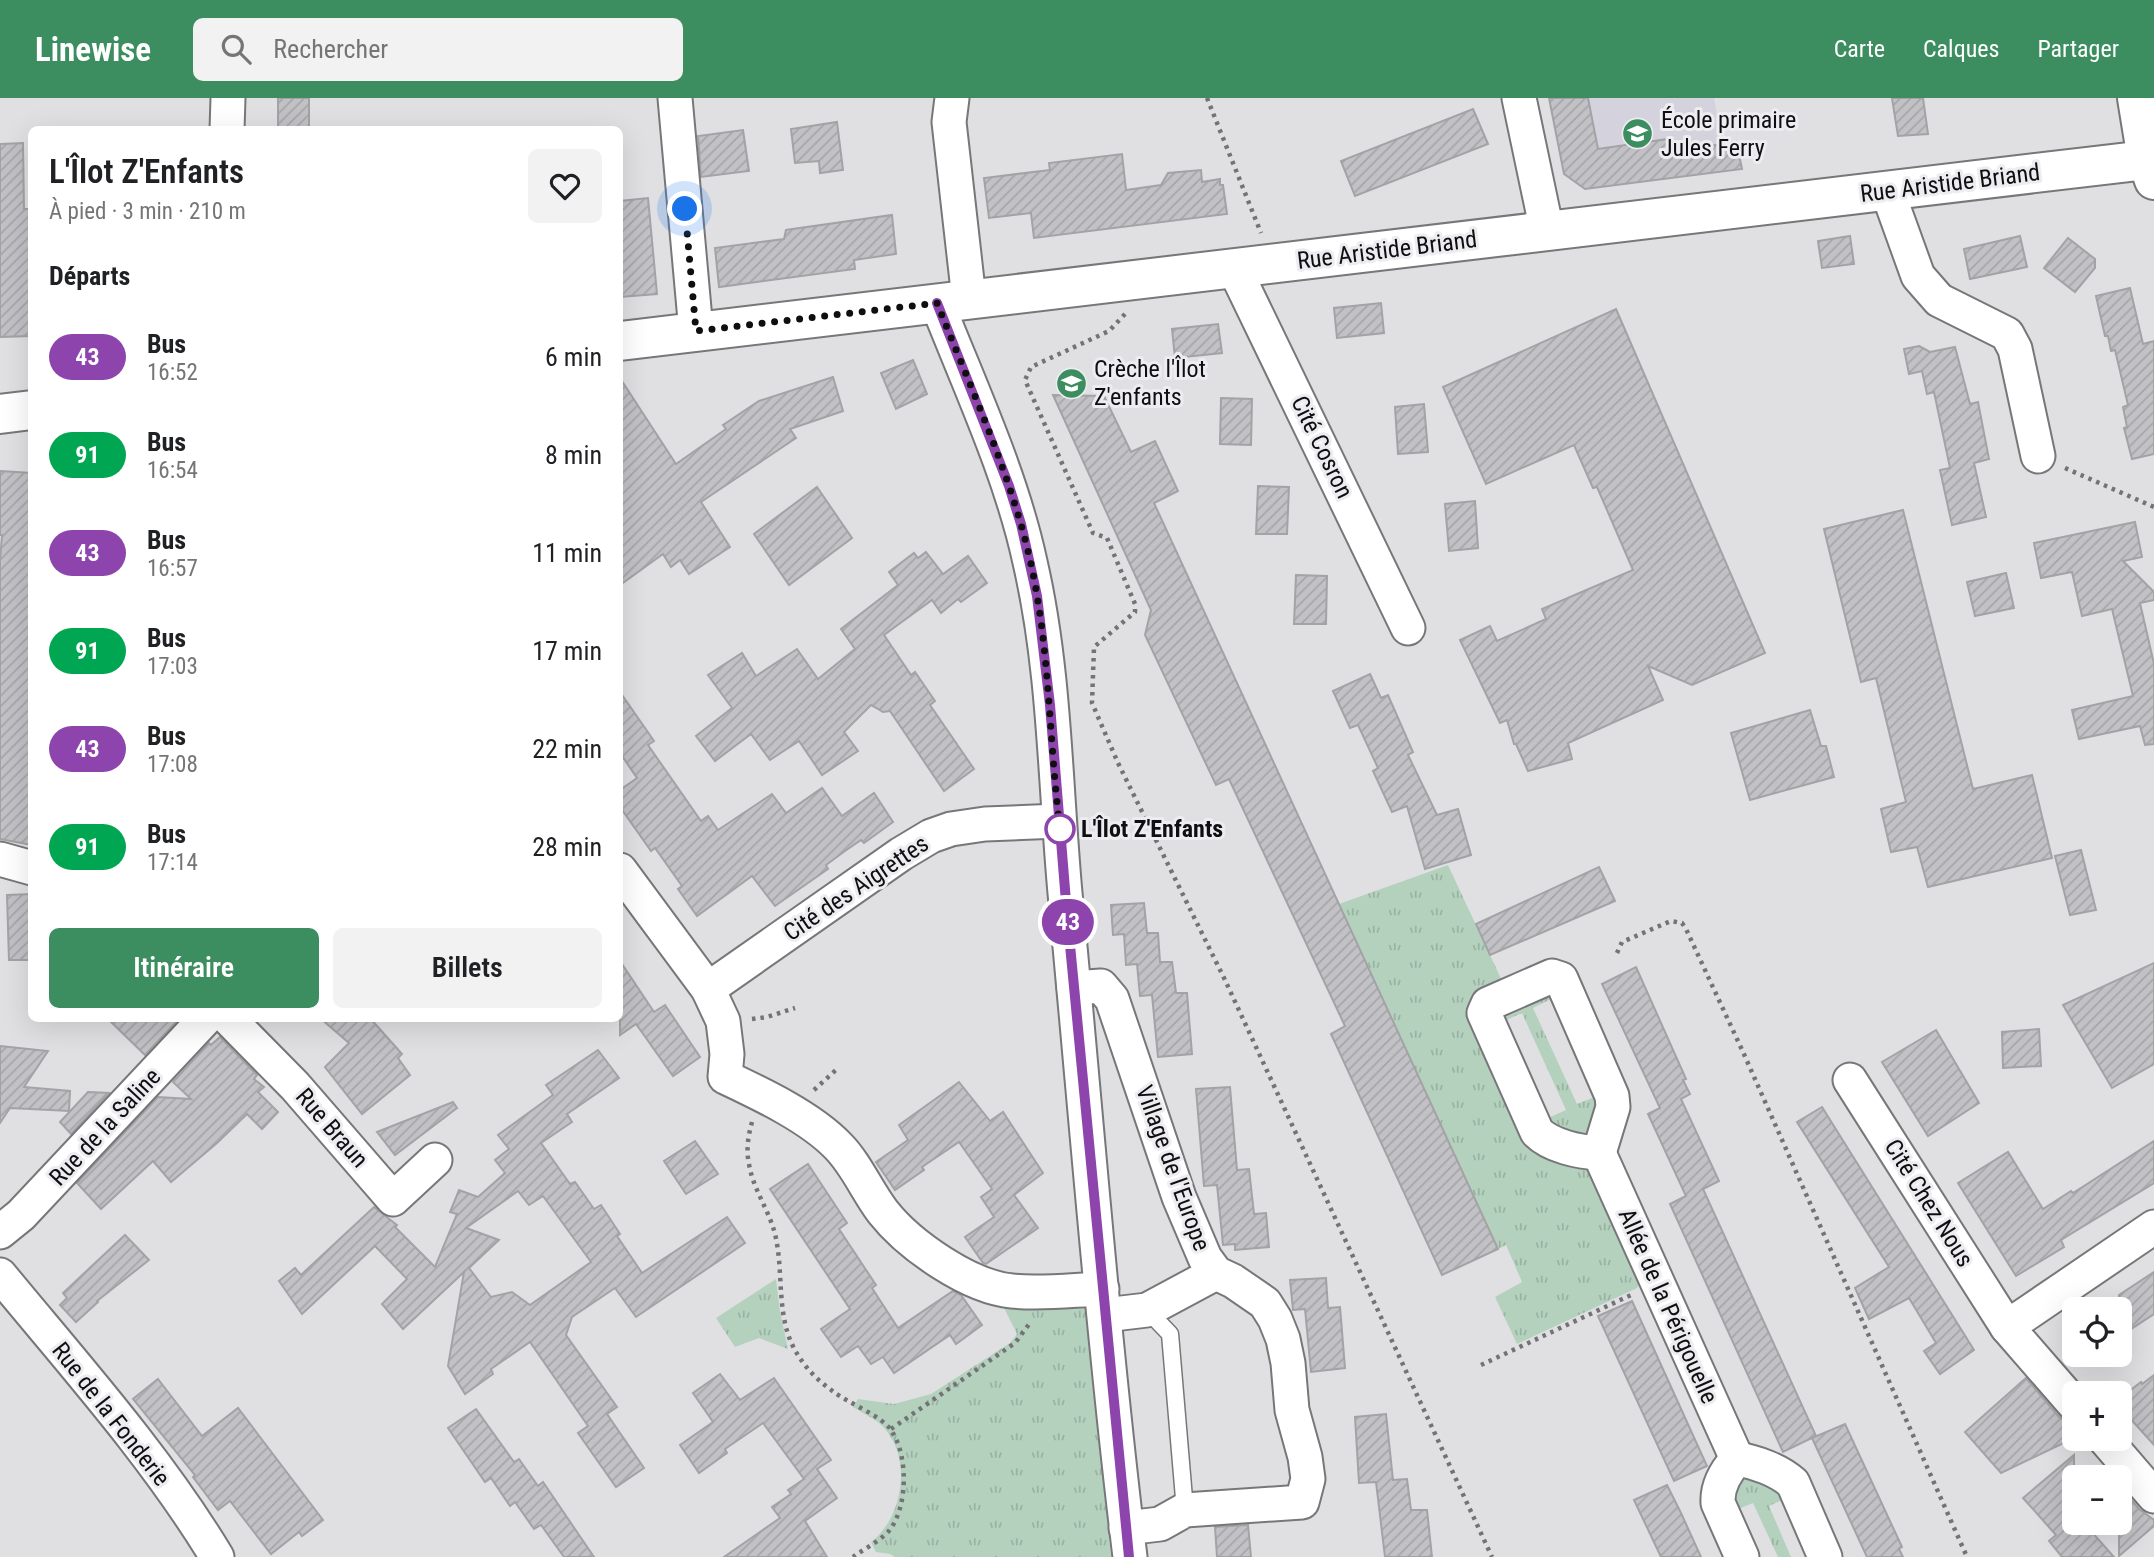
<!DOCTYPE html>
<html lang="fr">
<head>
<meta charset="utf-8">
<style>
	:root { --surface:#fff; --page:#f2f2f2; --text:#202124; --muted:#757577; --accent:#3c8e60 }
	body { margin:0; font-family:"Roboto Condensed",sans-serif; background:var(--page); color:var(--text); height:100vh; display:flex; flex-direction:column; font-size:26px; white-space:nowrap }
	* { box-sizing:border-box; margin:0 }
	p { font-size:23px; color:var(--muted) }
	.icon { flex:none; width:38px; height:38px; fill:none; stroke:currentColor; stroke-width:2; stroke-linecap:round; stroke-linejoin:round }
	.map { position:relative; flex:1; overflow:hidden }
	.panel { position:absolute; left:28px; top:28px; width:595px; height:896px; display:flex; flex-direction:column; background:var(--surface); border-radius:10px; box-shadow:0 7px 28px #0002 }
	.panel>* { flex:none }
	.badge { padding:0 14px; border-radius:23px; font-size:24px; line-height:46px }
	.controls { position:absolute; left:2062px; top:1199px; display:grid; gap:14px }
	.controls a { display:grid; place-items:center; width:70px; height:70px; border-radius:10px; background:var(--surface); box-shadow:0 7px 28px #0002; font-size:35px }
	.you { position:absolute; width:35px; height:35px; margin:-18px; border:5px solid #fff; border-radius:50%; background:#1a73e8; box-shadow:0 0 0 10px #1a73e833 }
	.map>.badge { position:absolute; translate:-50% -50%; box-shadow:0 0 0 4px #fff }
	h2 { padding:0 21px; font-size:26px; line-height:63px }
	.round { display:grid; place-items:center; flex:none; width:74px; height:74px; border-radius:10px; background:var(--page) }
	.headline { display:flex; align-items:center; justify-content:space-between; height:119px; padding:0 21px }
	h1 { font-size:33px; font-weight:600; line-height:52px }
	.button { display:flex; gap:14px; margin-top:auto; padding:14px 21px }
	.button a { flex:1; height:80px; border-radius:10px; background:var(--accent); color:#fff; font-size:28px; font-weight:600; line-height:80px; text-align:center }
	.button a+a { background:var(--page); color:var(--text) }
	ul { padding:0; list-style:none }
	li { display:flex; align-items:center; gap:21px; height:98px; padding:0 21px }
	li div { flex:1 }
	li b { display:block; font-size:26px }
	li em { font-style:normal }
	li .badge { min-width:77px; font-weight:700; text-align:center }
	header { display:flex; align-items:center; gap:42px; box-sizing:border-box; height:98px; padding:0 35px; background:var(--accent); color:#fff }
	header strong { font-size:33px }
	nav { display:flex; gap:38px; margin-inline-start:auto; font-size:24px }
	.search { width:490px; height:63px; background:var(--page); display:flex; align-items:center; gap:18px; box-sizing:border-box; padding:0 24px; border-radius:10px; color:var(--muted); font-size:26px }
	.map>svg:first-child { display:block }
	.built { fill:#d4d3dd }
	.grass { fill:url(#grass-tufts) }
	.building { fill:url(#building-hatch); stroke:#a3a3a6; stroke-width:2; fill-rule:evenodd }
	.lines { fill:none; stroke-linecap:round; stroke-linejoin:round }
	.lane-casing { stroke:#77777a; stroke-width:19 }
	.street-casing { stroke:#77777a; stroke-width:37 }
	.secondary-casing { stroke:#77777a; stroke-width:42 }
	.path { stroke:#737375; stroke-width:4.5; stroke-dasharray:3.5 5; stroke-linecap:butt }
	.lane { stroke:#fff; stroke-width:16 }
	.street { stroke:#fff; stroke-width:33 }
	.secondary { stroke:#fff; stroke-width:38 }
	.line-casing { stroke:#fff; stroke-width:16 }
	.line { stroke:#8e44ad; stroke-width:10 }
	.walk { stroke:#0f0f10; stroke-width:7; stroke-dasharray:0 12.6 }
	.stop-dot { fill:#fff; stroke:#8e44ad; stroke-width:3.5 }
	.labels { text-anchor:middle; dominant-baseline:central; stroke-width:6; stroke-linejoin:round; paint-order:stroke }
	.poi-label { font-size:24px; fill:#0f0f10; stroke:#ededf1; text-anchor:start }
	.street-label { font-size:24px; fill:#0f0f10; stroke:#ededf1 }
	.stop-label { font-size:24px; font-weight:bold; fill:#0f0f10; stroke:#ededf1; text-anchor:start }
</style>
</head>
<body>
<header>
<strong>Linewise</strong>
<div class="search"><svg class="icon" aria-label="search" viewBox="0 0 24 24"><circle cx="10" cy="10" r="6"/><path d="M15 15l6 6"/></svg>Rechercher</div>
<nav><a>Carte</a><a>Calques</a><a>Partager</a></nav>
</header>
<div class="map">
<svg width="2154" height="1459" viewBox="0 0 2154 1459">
	<defs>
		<pattern id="grass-tufts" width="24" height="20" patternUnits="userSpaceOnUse" patternTransform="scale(1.75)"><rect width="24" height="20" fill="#b4d1be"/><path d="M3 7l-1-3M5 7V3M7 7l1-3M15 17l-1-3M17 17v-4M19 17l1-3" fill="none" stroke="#9ab2a2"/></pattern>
		<pattern id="building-hatch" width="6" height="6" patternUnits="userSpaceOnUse" patternTransform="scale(1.75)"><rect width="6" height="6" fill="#c2c1c5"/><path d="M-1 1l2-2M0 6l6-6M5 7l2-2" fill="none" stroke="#a6a5a8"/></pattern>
	</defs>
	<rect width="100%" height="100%" fill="#e0e0e3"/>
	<polygon class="built" points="1549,0 1714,0 1728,73 1585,91 1564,76"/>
	<g class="grass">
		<polygon points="1448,767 1503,885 1475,898 1527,1047 1596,1073 1643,1180 1637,1190 1517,1246 1495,1199 1522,1184 1506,1147 1498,1151 1339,806"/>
		<polygon points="1548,894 1553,900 1533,910 1577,1006 1597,998 1595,1038 1552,1033 1546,1021 1566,1012 1522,915 1502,924 1501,915"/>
		<polygon points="776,1181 780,1214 788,1251 759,1240 735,1249 716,1220"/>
		<path d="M1085,1203L1111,1459H895L890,1456L876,1454L871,1444C903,1420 912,1362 885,1331C877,1321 864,1316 853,1309L858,1301L894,1306L931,1296L1010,1245L1017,1236L1003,1208Z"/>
		<polygon points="1749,1376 1789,1399 1769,1408 1791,1459 1778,1459 1753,1405 1731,1414 1736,1381"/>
	</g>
	<g class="building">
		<rect x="278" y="0" width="31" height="32"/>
		<polygon points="1549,0 1588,0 1598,51 1668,41 1668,47 1673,46 1674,55 1736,43 1742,71 1585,91 1564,76"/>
		<polygon points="1892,0 1923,0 1928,36 1898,38"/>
		<polygon points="1473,11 1488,46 1355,98 1341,63"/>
		<polygon points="837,24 843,72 820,75 819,63 795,65 791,31"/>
		<polygon points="743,32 749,73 701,79 698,38"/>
		<polygon points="23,45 24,111 32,111 32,238 0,239 0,46"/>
		<polygon points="1122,56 1126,92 1161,87 1168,75 1201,72 1202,84 1220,81 1220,87 1223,87 1227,116 1034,140 1031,115 989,120 984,80 1050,72 1049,65"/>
		<polygon points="648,100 657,196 620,199 620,103"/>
		<polygon points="892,117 896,156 854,162 855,171 719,189 715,150 784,141 786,132"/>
		<polygon points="1850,138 1854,166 1822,170 1818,143"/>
		<polygon points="2020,138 2027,169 1970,181 1964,151"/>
		<polygon points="2068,140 2095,161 2095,170 2075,194 2044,170"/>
		<polygon points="2130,190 2143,246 2154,243 2154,356 2132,361 2124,330 2127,329 2123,309 2128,307 2115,252 2111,253 2108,238 2105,238 2096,198"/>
		<polygon points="1381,205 1384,235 1337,240 1334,210"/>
		<polygon points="1616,211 1765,555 1692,587 1648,568 1663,602 1568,645 1572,661 1528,673 1516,646 1514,646 1507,622 1500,625 1460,542 1490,528 1497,543 1546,521 1542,511 1633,472 1597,389 1593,390 1574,347 1486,386 1443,289"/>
		<polygon points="1218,226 1222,255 1175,260 1172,231"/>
		<polygon points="1919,248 1930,254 1955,249 1970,306 1978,304 1989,361 1974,365 1986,419 1952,427 1940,372 1950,370 1934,294 1927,296 1922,273 1909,276 1904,251"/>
		<polygon points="913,262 927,296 896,311 881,275"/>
		<polygon points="833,279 843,313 790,331 796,340 701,404 730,449 689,476 680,462 671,469 663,456 620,487 620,280 676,366 726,331 723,327 759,303"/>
		<polygon points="1053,297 1104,298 1131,354 1155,343 1178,393 1154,405 1498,1151 1442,1177 1331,936 1345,928 1229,681 1216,687 1145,537 1151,512"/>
		<polygon points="1221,300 1252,301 1251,347 1220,346"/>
		<polygon points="1424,306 1428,354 1398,356 1395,309"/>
		<polygon points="0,373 32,375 32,577 29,624 32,625 32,747 0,741 0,463 2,437 0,437"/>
		<polygon points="1258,388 1289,389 1287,436 1256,436"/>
		<polygon points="817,389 852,440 789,487 754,436"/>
		<polygon points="1475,403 1478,450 1449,453 1445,406"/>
		<polygon points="1903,412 1973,691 2032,677 2052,760 1928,789 1917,749 1891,754 1881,711 1906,704 1876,580 1861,584 1824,431"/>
		<polygon points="2135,424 2142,459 2123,463 2154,494 2154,502 2140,505 2154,566 2154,646 2145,647 2140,628 2079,641 2072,612 2133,598 2112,511 2082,518 2072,474 2041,480 2034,445"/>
		<polygon points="926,454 943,476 968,458 987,485 961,504 958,501 941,515 932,502 884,537 911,577 915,574 935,603 930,607 974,671 944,693 890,613 883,614 871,607 844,634 858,653 822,677 799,643 770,662 751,636 715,663 696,638 732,610 708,577 742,555 756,578 797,551 818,581 855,551 841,531 898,487 889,474 914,455 918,460"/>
		<polygon points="2006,475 2014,510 1975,518 1967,484"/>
		<polygon points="1296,477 1327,478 1326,526 1294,526"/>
		<polygon points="1370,576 1381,600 1388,597 1413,654 1408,657 1437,717 1458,711 1471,757 1425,771 1407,708 1392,714 1373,673 1378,670 1358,627 1350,630 1333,593"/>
		<polygon points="620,594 654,643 648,647 701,723 708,718 718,732 772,696 786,715 822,690 842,718 874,695 893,724 864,745 861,742 845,753 826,767 828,771 775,808 752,778 697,818 678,791 682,788 655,750 651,753 620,709 620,692 637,680 620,655"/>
		<polygon points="1810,612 1821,648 1826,648 1834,679 1750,702 1731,635"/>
		<polygon points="2081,752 2096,812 2070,817 2055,758"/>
		<polygon points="1599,769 1615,803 1490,857 1476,826"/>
		<polygon points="32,796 32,862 9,862 7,797"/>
		<polygon points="1144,805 1147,835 1158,835 1160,864 1172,864 1176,895 1187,895 1192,956 1158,959 1152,897 1140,898 1137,866 1126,867 1124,836 1113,837 1111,807"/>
		<polygon points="620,863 654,914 665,907 700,959 673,978 636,926 620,937"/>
		<polygon points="2154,865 2154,966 2112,990 2063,907"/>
		<polygon points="1636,869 1686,981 1683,982 1690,996 1681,1001 1719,1083 1703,1091 1816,1338 1783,1354 1670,1106 1686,1098 1648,1016 1660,1010 1602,886"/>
		<polygon points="107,920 178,920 179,921 145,957"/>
		<polygon points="320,920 370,920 402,956 398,960 410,977 362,1016 325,969 349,945"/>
		<polygon points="2039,931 2041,968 2003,970 2002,934"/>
		<polygon points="1936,932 1979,1005 1928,1038 1882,964"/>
		<polygon points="220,939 257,977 254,981 264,989 258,994 278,1014 262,1031 247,1016 217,1045 171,1084 153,1063 101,1111 77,1085 158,999 191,1001 173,984 209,945 211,947"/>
		<polygon points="0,948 48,953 24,989 70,993 69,1013 10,1010 0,1025"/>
		<path d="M598,952L619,980L567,1016L572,1024L541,1045L570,1086L575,1084L594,1111L601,1107L620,1136L617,1138L642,1175L727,1119L745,1145L636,1219L615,1190L572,1219L566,1237L617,1309L607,1316L644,1370L616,1389L578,1335L588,1328L530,1244L491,1271L493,1276L465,1296L448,1268L464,1174L403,1231L382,1206L407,1181L375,1148L302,1216L279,1183L295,1170L301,1177L374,1109L397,1127L395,1129L435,1169L457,1116L450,1114L459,1092L478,1099L505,1075L495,1062L509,1051L498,1037L553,997L546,987ZM518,1093L529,1107L543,1098L591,1164L530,1207L512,1194L491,1199L469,1170L499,1142L466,1130Z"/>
		<polygon points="959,984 990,1023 1003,1014 1043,1075 1014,1097 1038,1130 986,1166 983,1165 965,1139 994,1119 981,1099 992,1091 959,1044 922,1069 924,1072 895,1092 876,1064 908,1042 899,1027"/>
		<polygon points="1230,989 1237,1072 1249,1071 1254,1116 1266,1115 1269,1149 1235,1152 1235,1146 1223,1147 1217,1087 1204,1088 1196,991"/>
		<polygon points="88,994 109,995 71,1036 60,1024"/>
		<polygon points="453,1004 457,1010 395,1057 377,1034"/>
		<polygon points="1822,1009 1974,1252 1940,1276 1924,1253 1936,1245 1909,1200 1869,1221 1855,1190 1889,1169 1797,1024"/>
		<polygon points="695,1043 718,1076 686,1096 664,1063"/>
		<polygon points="2154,1043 2154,1085 2061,1142 2064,1149 2016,1178 1958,1085 2008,1054 2043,1111 2071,1093 2073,1095"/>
		<polygon points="808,1066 847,1125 839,1131 876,1187 872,1190 898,1230 953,1193 961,1197 982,1227 956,1246 950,1237 894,1275 883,1259 871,1266 858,1248 841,1259 821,1231 850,1211 770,1091"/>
		<polygon points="125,1137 149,1162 97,1203 98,1204 76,1224 60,1207 67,1200 63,1195"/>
		<polygon points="2154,1174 2154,1216 2119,1239 2119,1197"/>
		<polygon points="1326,1180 1328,1210 1340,1209 1345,1270 1311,1274 1305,1211 1293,1212 1290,1182"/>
		<polygon points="1632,1203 1707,1368 1674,1383 1598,1218"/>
		<polygon points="720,1276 740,1302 774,1280 831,1362 817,1371 837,1400 805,1423 827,1459 724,1459 780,1420 772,1409 791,1396 788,1392 804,1381 763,1325 725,1351 727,1355 699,1375 680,1347 713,1324 693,1295"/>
		<polygon points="2154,1277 2154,1347 2119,1308 2119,1301 2141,1284 2142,1286"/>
		<polygon points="2026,1280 2059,1319 2074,1328 2074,1340 2001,1375 1965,1334"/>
		<polygon points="158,1281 202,1338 238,1310 323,1422 302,1438 299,1434 271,1456 230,1403 218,1412 193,1379 195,1377 133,1301"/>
		<polygon points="476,1311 514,1364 519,1361 538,1388 543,1384 594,1459 564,1459 541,1427 534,1431 515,1404 510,1408 491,1380 485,1384 448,1330"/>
		<polygon points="1386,1316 1393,1382 1407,1381 1411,1412 1427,1412 1432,1459 1385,1459 1376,1384 1359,1385 1355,1319"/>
		<polygon points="1845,1326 1902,1449 1899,1451 1903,1459 1867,1459 1812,1340"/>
		<polygon points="2074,1357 2074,1424 2083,1424 2114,1459 2062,1459 2049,1443 2056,1437 2023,1400"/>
		<polygon points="1667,1387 1681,1415 1701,1459 1661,1459 1634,1402"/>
		<polygon points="2119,1387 2139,1411 2154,1422 2154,1428 2119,1458"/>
		<polygon points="1248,1427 1251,1459 1217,1459 1215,1429"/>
	</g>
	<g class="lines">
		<defs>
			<polyline id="lane" points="1147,1212 1170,1236 1185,1412"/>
			<g id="street">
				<polyline points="675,0 696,233"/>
				<polyline points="952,0 949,24 969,201"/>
				<polyline points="1519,0 1547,133"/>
				<polyline points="227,32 228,0"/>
				<polyline points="1887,92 1918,178 1939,202 2007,236 2015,251 2038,358"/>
				<polyline points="1234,170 1408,530"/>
				<path d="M937,205C970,289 1011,376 1030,464C1055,572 1055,685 1065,795C1086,1016 1103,1238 1130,1459"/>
				<polyline points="0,761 32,770"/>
				<path d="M620,772L708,891L723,923L727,956L725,979C761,996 810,1019 838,1048C856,1066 867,1093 883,1114C909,1147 969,1189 1012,1193C1041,1196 1073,1192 1102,1191"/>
				<path d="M1552,878L1561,881L1612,998L1613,1009L1599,1055C1579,1054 1551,1048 1537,1034L1484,915L1488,906Z"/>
				<polyline points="1074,890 1101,888 1112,901 1179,1099 1205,1160 1216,1175 1233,1183 1265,1205 1275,1221 1283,1241 1288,1265 1292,1312 1305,1359 1308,1381 1302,1404 1185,1412 1160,1426 1126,1430"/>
				<polyline points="708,891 901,756 931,738 951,731 985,726 1059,723"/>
				<polyline points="228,920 295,988 393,1101 435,1062"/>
				<polyline points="1850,982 2007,1229"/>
				<polyline points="1599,1055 1737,1361"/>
				<polyline points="0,1134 21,1117 206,920"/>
				<path d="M0,1177C75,1268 156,1358 217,1459"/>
				<polyline points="1105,1217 1147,1212 1216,1175"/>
				<polyline points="2074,1306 2007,1229 2154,1129"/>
				<polyline points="2104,1340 2154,1398"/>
				<path d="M1742,1459L1718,1405C1717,1388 1726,1373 1737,1361C1756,1364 1778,1372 1793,1385L1825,1459"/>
			</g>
			<g id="secondary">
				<polyline points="2137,0 2147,61 2154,82"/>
				<polyline points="620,243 2154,61"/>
				<polyline points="0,316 32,312"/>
			</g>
		</defs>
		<use href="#lane" class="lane-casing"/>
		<use href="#street" class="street-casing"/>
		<use href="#secondary" class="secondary-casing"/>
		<g class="path">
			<polyline points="1207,0 1261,135"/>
			<polyline points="1125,216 1109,233 1031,269 1025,282 1093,435 1107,440 1135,506 1135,514 1094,549 1092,605 1118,665 1225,882 1492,1459"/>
			<polyline points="2065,370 2154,409"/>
			<polyline points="1617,855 1622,844 1671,823 1682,825 1686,831 1743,954 1967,1459"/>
			<polyline points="752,921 767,919 795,910"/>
			<polyline points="814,992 837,971"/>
			<path d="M752,1024C748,1038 746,1052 749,1066C753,1091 769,1112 775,1136C785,1177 774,1224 800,1260C808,1273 821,1285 834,1294C848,1305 882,1318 891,1332C909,1358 908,1411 888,1434C878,1444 864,1451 853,1459"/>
			<polyline points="1481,1267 1631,1197"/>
			<polyline points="891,1331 1015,1245 1030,1225"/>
		</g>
		<use href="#lane" class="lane"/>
		<use href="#street" class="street"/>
		<use href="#secondary" class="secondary"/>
	</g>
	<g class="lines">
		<defs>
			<polyline id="line" points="937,205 1009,388 1021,426 1037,498 1050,607 1067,816 1129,1459"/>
		</defs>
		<use href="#line" class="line-casing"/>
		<use href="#line" class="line"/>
		<path class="walk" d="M685,111L696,233L937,205C970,288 1012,379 1031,466C1050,553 1049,643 1060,731"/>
	</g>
	<defs>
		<symbol id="school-disc" viewBox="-11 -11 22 22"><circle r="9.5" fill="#3c8e60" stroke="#ededf1"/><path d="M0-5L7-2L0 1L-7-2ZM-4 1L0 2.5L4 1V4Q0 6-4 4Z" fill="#fff"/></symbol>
	</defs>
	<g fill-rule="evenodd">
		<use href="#school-disc" x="1620" y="18" width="35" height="35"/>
		<use href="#school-disc" x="1054" y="268" width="35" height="35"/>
	</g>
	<circle class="stop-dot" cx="1060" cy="731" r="14"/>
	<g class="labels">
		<g class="poi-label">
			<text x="1661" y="22">École primaire<tspan x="1661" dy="28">Jules Ferry</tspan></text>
			<text x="1094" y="271">Crèche l'Îlot<tspan x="1094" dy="28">Z'enfants</tspan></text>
		</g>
		<g class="street-label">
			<text transform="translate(1950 85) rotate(-7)">Rue Aristide Briand</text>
			<text transform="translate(1387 152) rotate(-7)">Rue Aristide Briand</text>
			<text transform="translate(1322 349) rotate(64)">Cité Cosron</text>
			<text transform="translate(856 790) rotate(-34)">Cité des Aigrettes</text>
			<text transform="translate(105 1029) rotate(-47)">Rue de la Saline</text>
			<text transform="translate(332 1030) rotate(49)">Rue Braun</text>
			<text transform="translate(1173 1070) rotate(70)">Village de l'Europe</text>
			<text transform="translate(1929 1105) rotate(58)">Cité Chez Nous</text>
			<text transform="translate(1668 1208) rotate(66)">Allée de la Périgouelle</text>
			<text transform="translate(111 1316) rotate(52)">Rue de la Fonderie</text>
		</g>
		<g class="stop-label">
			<text x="1081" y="731">L'Îlot Z'Enfants</text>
		</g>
	</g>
</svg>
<div class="controls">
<a><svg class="icon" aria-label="locate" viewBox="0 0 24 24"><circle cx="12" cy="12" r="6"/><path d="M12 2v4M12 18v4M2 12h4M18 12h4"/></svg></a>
<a>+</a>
<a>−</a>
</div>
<div class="you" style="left:685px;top:111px"></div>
<b class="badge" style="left:1068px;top:824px;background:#8e44ad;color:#fff">43</b>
<section class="panel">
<div class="headline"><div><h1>L'Îlot Z'Enfants</h1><p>À pied · 3 min · 210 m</p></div><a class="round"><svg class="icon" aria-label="heart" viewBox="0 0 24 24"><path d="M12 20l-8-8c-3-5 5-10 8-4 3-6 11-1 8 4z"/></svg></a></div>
<h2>Départs</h2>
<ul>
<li><span class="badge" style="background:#8e44ad;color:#fff">43</span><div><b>Bus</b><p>16:52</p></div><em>6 min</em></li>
<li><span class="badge" style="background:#00a651;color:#fff">91</span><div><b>Bus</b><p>16:54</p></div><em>8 min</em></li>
<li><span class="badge" style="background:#8e44ad;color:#fff">43</span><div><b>Bus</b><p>16:57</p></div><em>11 min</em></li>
<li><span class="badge" style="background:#00a651;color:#fff">91</span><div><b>Bus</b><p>17:03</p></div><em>17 min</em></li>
<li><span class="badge" style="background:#8e44ad;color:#fff">43</span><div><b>Bus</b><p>17:08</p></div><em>22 min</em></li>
<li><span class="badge" style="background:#00a651;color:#fff">91</span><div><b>Bus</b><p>17:14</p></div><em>28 min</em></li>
</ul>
<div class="button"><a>Itinéraire</a><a>Billets</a></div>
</section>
</div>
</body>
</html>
